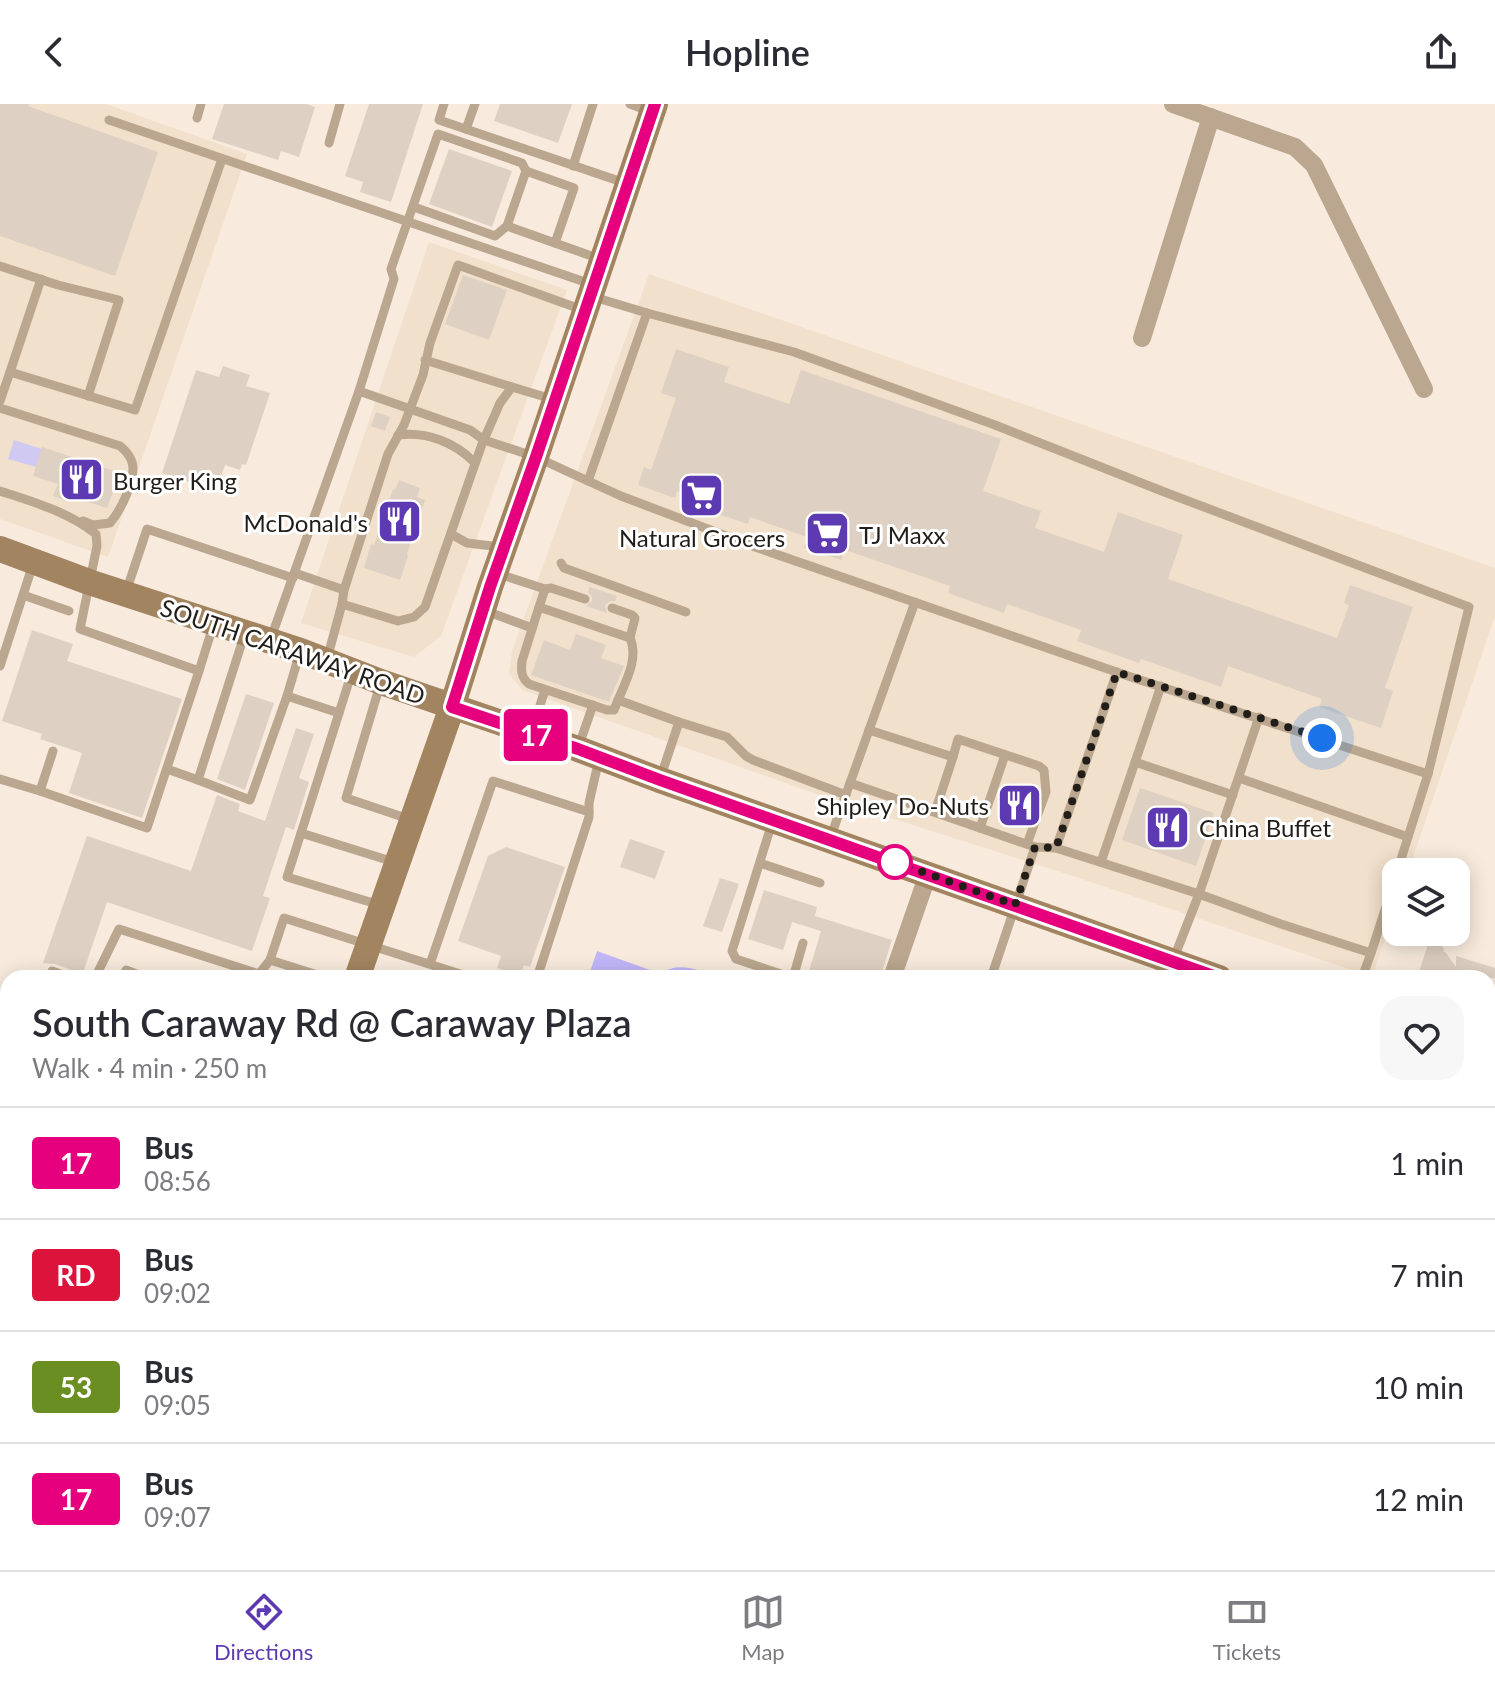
<!DOCTYPE html>
<html lang="en">
<head>
<meta charset="utf-8">
<style>
	:root { --surface:#fff; --page:#f7f7f7; --text:#2b2b33; --muted:#7c7c81; --line:#e1e1e2; --accent:#5e3ab2 }
	body { margin:0; font-family:Lato,sans-serif; background:var(--page); color:var(--text); height:100vh; display:flex; flex-direction:column; font-size:30px; white-space:nowrap }
	* { box-sizing:border-box; margin:0 }
	p { font-size:26px; color:var(--muted) }
	.icon { flex:none; width:44px; height:44px; fill:none; stroke:currentColor; stroke-width:2; stroke-linecap:round; stroke-linejoin:round }
	.map { position:relative; flex:1; overflow:hidden }
	.details { position:absolute; left:0px; top:866px; width:1496px; height:600px; display:flex; flex-direction:column; background:var(--surface); border-radius:24px 24px 0 0; box-shadow:0 4px 20px #0003 }
	.details>* { flex:none }
	.badge { padding:0 16px; border-radius:6px; font-size:28px; line-height:52px }
	.buttons { position:absolute; left:1382px; top:754px; display:grid; gap:16px }
	.buttons a { display:grid; place-items:center; width:88px; height:88px; border-radius:16px; background:var(--surface); box-shadow:0 4px 20px #0003; font-size:40px }
	.you { position:absolute; width:40px; height:40px; margin:-20px; border:6px solid #fff; border-radius:50%; background:#1a73e8; box-shadow:0 0 0 12px #1a73e833 }
	.map>.badge { position:absolute; translate:-50% -50%; box-shadow:0 0 0 4px #fff }
	.round { display:grid; place-items:center; flex:none; width:84px; height:84px; border-radius:24px; background:var(--page) }
	.overview { display:flex; align-items:center; justify-content:space-between; height:136px; padding:0 32px }
	h1 { font-size:38px; font-weight:600; line-height:60px }
	ul { padding:0; list-style:none }
	li { display:flex; align-items:center; gap:24px; height:112px; padding:0 32px; border-top:2px solid var(--line) }
	li div { flex:1 }
	li b { display:block; font-size:30px }
	li em { font-style:normal }
	li .badge { min-width:88px; font-weight:700; text-align:center }
	header { display:flex; justify-content:space-between; align-items:center; height:104px; padding:0 32px; background:var(--surface); font-size:36px; font-weight:600 }
	.tab-bar { display:flex; justify-content:space-around; align-items:center; height:112px; border-top:2px solid var(--line); background:var(--surface); font-size:22px; color:var(--muted) }
	.tab-bar a { display:grid; justify-items:center; gap:4px }
	.tab-bar .on { color:var(--accent) }
	.map>svg:first-child { display:block }
	.built { fill:#f1e0cb }
	.green { fill:#d0caf3 }
	.water { fill:#c1b6f8 }
	.lines { fill:none; stroke-linecap:round; stroke-linejoin:round }
	.stream { stroke:#c1b6f8; stroke-width:5 }
	.building { fill:#ded1c3 }
	.lane { stroke:#bba78f; stroke-width:9 }
	.street { stroke:#bba78f; stroke-width:18 }
	.secondary { stroke:#a28460; stroke-width:26 }
	.line-casing { stroke:#fff; stroke-width:18 }
	.line { stroke:#e6007e; stroke-width:12 }
	.walk { stroke:#211d18; stroke-width:8; stroke-dasharray:0 14.4 }
	.stop-dot { fill:#fff; stroke:#e6007e; stroke-width:4 }
	.labels { text-anchor:middle; dominant-baseline:central; stroke-width:6; stroke-linejoin:round; paint-order:stroke }
	.poi-label { font-size:24px; fill:#211d18; stroke:#fff; text-anchor:start }
	.street-label { font-size:24px; fill:#211d18; stroke:#fff }
</style>
</head>
<body>
<header><svg class="icon" aria-label="back" viewBox="0 0 24 24"><path d="M15 5l-7 7 7 7"/></svg>Hopline<svg class="icon" aria-label="share" viewBox="0 0 24 24"><path d="M12 15V3M7 8l5-5 5 5M5 13v7h14v-7"/></svg></header>
<div class="map">
<svg width="1495" height="1466" viewBox="0 0 1495 1466">
	<rect width="100%" height="100%" fill="#f8ebdd"/>
	<g class="built">
		<polygon points="0,0 106,0 247,50 108,453 0,415"/>
		<polygon points="429,138 567,186 441,532 414,553 301,519"/>
		<polygon points="649,170 1495,464 1495,512 1408,768 1396,768 1396,802 1372,873 1079,774 825,693 522,586 509,570 512,547"/>
	</g>
	<polygon class="green" points="14,336 42,345 36,363 8,355"/>
	<polygon class="water" points="597,847 664,871 671,874 588,874"/>
	<g class="lines">
		<g class="stream">
			<path d="M664,871C678,860 699,869 715,874"/>
			<polyline points="905,874 907,869"/>
			<polyline points="0,1249 8,1233"/>
		</g>
	</g>
	<g class="building">
		<polygon points="0,0 29,0 28,2 158,48 115,172 0,132"/>
		<polygon points="224,0 306,0 315,3 299,53 281,47 278,56 212,35"/>
		<polygon points="369,0 423,0 391,98 360,88 363,78 345,72"/>
		<polygon points="500,0 572,0 558,39 494,17"/>
		<polygon points="449,45 512,67 492,123 429,100"/>
		<polygon points="463,171 507,186 489,236 445,220"/>
		<polygon points="676,245 729,263 724,278 789,300 801,266 1001,335 983,387 1041,407 1035,424 1104,448 1118,408 1183,431 1168,475 1337,534 1349,501 1344,499 1350,481 1413,503 1385,584 1393,587 1381,624 1319,603 1322,595 1228,562 1221,583 1141,555 1139,559 1077,537 1081,526 1007,500 1004,509 948,489 950,482 845,446 841,456 804,444 807,433 750,413 748,420 718,410 721,402 677,387 675,394 638,381 644,363 651,366 676,294 661,289"/>
		<polygon points="223,262 250,271 246,282 270,289 246,361 242,360 240,366 225,361 221,372 213,370 211,376 202,373 200,382 162,369 196,266 219,273"/>
		<polygon points="376,308 390,313 385,327 371,322"/>
		<polygon points="42,343 120,369 107,404 69,392 67,397 53,392 58,380 33,372"/>
		<polygon points="399,376 420,384 417,393 425,396 407,450 408,452 400,476 364,464 371,440 374,441 393,385 395,386"/>
		<polygon points="590,483 617,492 615,497 610,497 605,501 607,509 586,502 592,497 592,493 588,488"/>
		<polygon points="32,526 73,540 67,557 182,595 142,714 69,689 82,649 40,635 42,630 2,617"/>
		<polygon points="576,530 606,541 601,554 624,562 609,598 531,571 544,536 570,546"/>
		<polygon points="246,590 274,599 245,686 217,675"/>
		<polygon points="296,624 314,630 299,674 309,678 294,726 286,723 263,792 270,794 252,847 107,798 82,872 74,867 55,860 43,859 87,732 191,767 217,691 240,700 238,707 265,717"/>
		<polygon points="1014,679 1038,688 1026,722 1002,713"/>
		<polygon points="1140,684 1214,709 1196,762 1122,736"/>
		<polygon points="630,735 665,747 655,775 620,763"/>
		<polygon points="506,743 565,763 530,863 524,861 520,872 497,864 501,852 458,837 488,752"/>
		<polygon points="720,774 739,780 722,828 703,822"/>
		<polygon points="764,786 817,803 815,812 892,836 880,874 832,874 809,867 821,827 792,818 783,846 748,835"/>
		<polygon points="1432,828 1444,845 1443,847 1446,849 1456,863 1456,852 1495,864 1495,874 1417,874"/>
	</g>
	<g class="lines">
		<g class="lane">
			<polyline points="444,0 439,16 625,79"/>
			<polyline points="630,0 649,7"/>
			<polyline points="197,14 201,0"/>
			<polyline points="109,16 591,180"/>
			<polyline points="466,25 475,0"/>
			<polyline points="329,39 340,0"/>
			<polyline points="573,62 593,0"/>
			<polyline points="526,67 574,84 555,139"/>
			<polyline points="414,103 495,132 507,122 600,155"/>
			<polyline points="0,162 58,181 119,196 88,292"/>
			<polyline points="647,209 794,248 995,321 1167,389 1469,503 1428,670 1408,733 1239,674"/>
			<polyline points="425,256 512,283"/>
			<polyline points="10,268 41,175"/>
			<polyline points="359,287 470,326 484,336 536,353 588,377 647,209 594,193"/>
			<polyline points="0,297 10,268 135,306 222,55"/>
			<path d="M0,304L120,342C125,346 130,352 132,358C137,374 121,406 110,419L93,421L83,417"/>
			<path d="M398,331C427,327 456,339 475,359"/>
			<polyline points="588,377 621,392 758,444 1131,573 1428,670"/>
			<path d="M0,387C33,398 69,408 96,430L97,442L80,525L199,567L213,522"/>
			<polyline points="451,430 467,439 501,443"/>
			<polyline points="561,459 564,464 686,508"/>
			<polyline points="295,469 344,486"/>
			<path d="M499,470L545,485L539,503L630,534C639,554 626,577 618,596L679,618"/>
			<polyline points="545,485 551,484 585,495"/>
			<polyline points="126,488 147,425 293,474"/>
			<polyline points="23,491 69,507"/>
			<polyline points="342,500 398,517 414,513 425,503 482,340 500,299 512,283 552,295"/>
			<path d="M539,503L522,557C521,566 521,574 529,580L607,606H614L618,596"/>
			<polyline points="612,504 632,511 635,514 630,534"/>
			<polyline points="486,507 532,524"/>
			<polyline points="244,532 198,676 250,696 287,592"/>
			<polyline points="271,534 359,287 394,175 391,165 438,30 522,59 526,67 507,122"/>
			<polyline points="300,548 287,592 339,609"/>
			<polyline points="327,555 342,500 344,486 388,350 404,321 410,305 423,271 430,239 458,161 583,206"/>
			<polyline points="0,562 33,460"/>
			<polyline points="380,581 346,694 409,715"/>
			<polyline points="532,626 545,586"/>
			<polyline points="869,626 953,653 935,708"/>
			<polyline points="578,644 593,601"/>
			<polyline points="53,647 40,687 147,724 199,567"/>
			<polyline points="953,653 958,635 1039,662 1044,666 1046,688 1027,740"/>
			<polyline points="1135,658 1233,691"/>
			<polyline points="167,665 198,676"/>
			<polyline points="661,672 679,618 727,633 746,652 753,656 846,691"/>
			<polyline points="0,675 40,687"/>
			<polyline points="850,679 1035,743"/>
			<polyline points="772,719 732,847 736,855 793,874 803,839"/>
			<polyline points="980,724 1005,651"/>
			<polyline points="301,729 352,568"/>
			<polyline points="831,732 915,498"/>
			<polyline points="1056,744 1199,790 1281,820 1371,849 1362,874"/>
			<polyline points="1101,758 1161,582"/>
			<polyline points="760,759 820,779"/>
			<polyline points="1397,768 1408,733"/>
			<polyline points="380,801 287,773 301,729 394,758"/>
			<polyline points="1371,849 1396,772"/>
			<polyline points="1174,854 1199,790 1259,613"/>
			<polyline points="270,856 284,814 473,874"/>
			<polyline points="430,860 493,677 589,708"/>
			<polyline points="50,874 52,867 71,874"/>
			<polyline points="95,874 119,825 259,870 270,856 327,874"/>
			<polyline points="123,874 126,866 147,874"/>
			<polyline points="537,874 589,713 589,699 599,655"/>
			<polyline points="991,874 1035,743 1056,744 1117,568"/>
		</g>
		<g class="street">
			<polyline points="1173,0 1295,43 1314,61 1424,285"/>
			<polyline points="1142,234 1211,13"/>
			<polyline points="892,874 928,770"/>
			<polyline points="0,941 8,944"/>
			<polyline points="1488,1069 1495,1049"/>
			<polyline points="1488,1434 1495,1431"/>
			<polyline points="946,1458 968,1466"/>
			<polyline points="427,1466 430,1458"/>
			<polyline points="683,1466 686,1458"/>
			<polyline points="1424,1466 1440,1458"/>
		</g>
		<g class="secondary">
			<polyline points="0,445 89,478 301,547 381,578 578,645 660,676 1219,874"/>
			<polyline points="357,874 452,603 490,483 536,353 655,0"/>
			<polyline points="1488,970 1495,973"/>
			<polyline points="157,1466 160,1458"/>
			<polyline points="1187,1466 1189,1458"/>
		</g>
	</g>
	<g class="lines">
		<defs>
			<polyline id="line" points="655,0 536,353 490,483 452,603 578,645 660,676 1219,874"/>
		</defs>
		<use href="#line" class="line-casing"/>
		<use href="#line" class="line"/>
		<polyline class="walk" points="895,758 1015,801 1035,743 1056,744 1117,568 1322,634"/>
	</g>
	<defs>
		<symbol id="restaurant-square" viewBox="-11 -11 22 22"><rect x="-9" y="-9" width="18" height="18" rx="4" fill="#5e3ab2" stroke="#fff"/><path d="M-5-6h1v4h1v-4h1v4h1v-4h1v5L-1.5 .5V6h-2V.5L-5-1ZM5-6V6H3V1.5H1.5Q1.5-4 5-6Z" fill="#fff"/></symbol>
		<symbol id="supermarket-square" viewBox="-11 -11 22 22"><rect x="-9" y="-9" width="18" height="18" rx="4" fill="#5e3ab2" stroke="#fff"/><path d="M-6-5.5h2.5l.6 2H6L4.5 2H-2.5L-4.4-4H-6ZM-1.5 3.2a1.3 1.3 0 1 0 .1 0ZM3 3.2a1.3 1.3 0 1 0 .1 0Z" fill="#fff"/></symbol>
	</defs>
	<g fill-rule="evenodd">
		<use href="#restaurant-square" x="56" y="350" width="51" height="51"/>
		<use href="#supermarket-square" x="676" y="366" width="51" height="51"/>
		<use href="#restaurant-square" x="374" y="392" width="51" height="51"/>
		<use href="#supermarket-square" x="802" y="404" width="51" height="51"/>
		<use href="#restaurant-square" x="994" y="676" width="51" height="51"/>
		<use href="#restaurant-square" x="1142" y="698" width="51" height="51"/>
	</g>
	<circle class="stop-dot" cx="895" cy="758" r="16"/>
	<g class="labels">
		<g class="poi-label">
			<text x="113" y="376">Burger King</text>
			<text x="368" y="418" text-anchor="end">McDonald's</text>
			<text x="859" y="430">TJ Maxx</text>
			<text x="702" y="433" text-anchor="middle">Natural Grocers</text>
			<text x="989" y="701" text-anchor="end">Shipley Do-Nuts</text>
			<text x="1199" y="723">China Buffet</text>
		</g>
		<g class="street-label">
			<text transform="translate(293 547) rotate(19)">SOUTH CARAWAY ROAD</text>
		</g>
	</g>
</svg>
<div class="buttons">
<a><svg class="icon" aria-label="layers" viewBox="0 0 24 24"><path d="M12 4l9 5-9 5-9-5zM3 14l9 5 9-5"/></svg></a>
</div>
<div class="you" style="left:1322px;top:634px"></div>
<b class="badge" style="left:536px;top:631px;background:#e6007e;color:#fff">17</b>
<section class="details">
<div class="overview"><div><h1>South Caraway Rd @ Caraway Plaza</h1><p>Walk · 4 min · 250 m</p></div><a class="round"><svg class="icon" aria-label="heart" viewBox="0 0 24 24"><path d="M12 20l-8-8c-3-5 5-10 8-4 3-6 11-1 8 4z"/></svg></a></div>
<ul>
<li><span class="badge" style="background:#e6007e;color:#fff">17</span><div><b>Bus</b><p>08:56</p></div><em>1 min</em></li>
<li><span class="badge" style="background:#dc143c;color:#fff">RD</span><div><b>Bus</b><p>09:02</p></div><em>7 min</em></li>
<li><span class="badge" style="background:#6b8e23;color:#fff">53</span><div><b>Bus</b><p>09:05</p></div><em>10 min</em></li>
<li><span class="badge" style="background:#e6007e;color:#fff">17</span><div><b>Bus</b><p>09:07</p></div><em>12 min</em></li>
</ul>
</section>
</div>
<nav class="tab-bar">
<a class="on"><svg class="icon" aria-label="directions" viewBox="0 0 24 24"><path d="M12 3l9 9-9 9-9-9zM9 14v-3h6M13 9l2 2-2 2"/></svg>Directions</a>
<a><svg class="icon" aria-label="map" viewBox="0 0 24 24"><path d="M3 6l6-2 6 2 6-2v14l-6 2-6-2-6 2zM9 4v14M15 6v14"/></svg>Map</a>
<a><svg class="icon" aria-label="tickets" viewBox="0 0 24 24"><path d="M3 7h18v10H3zM15 7v10"/></svg>Tickets</a>
</nav>
</body>
</html>
